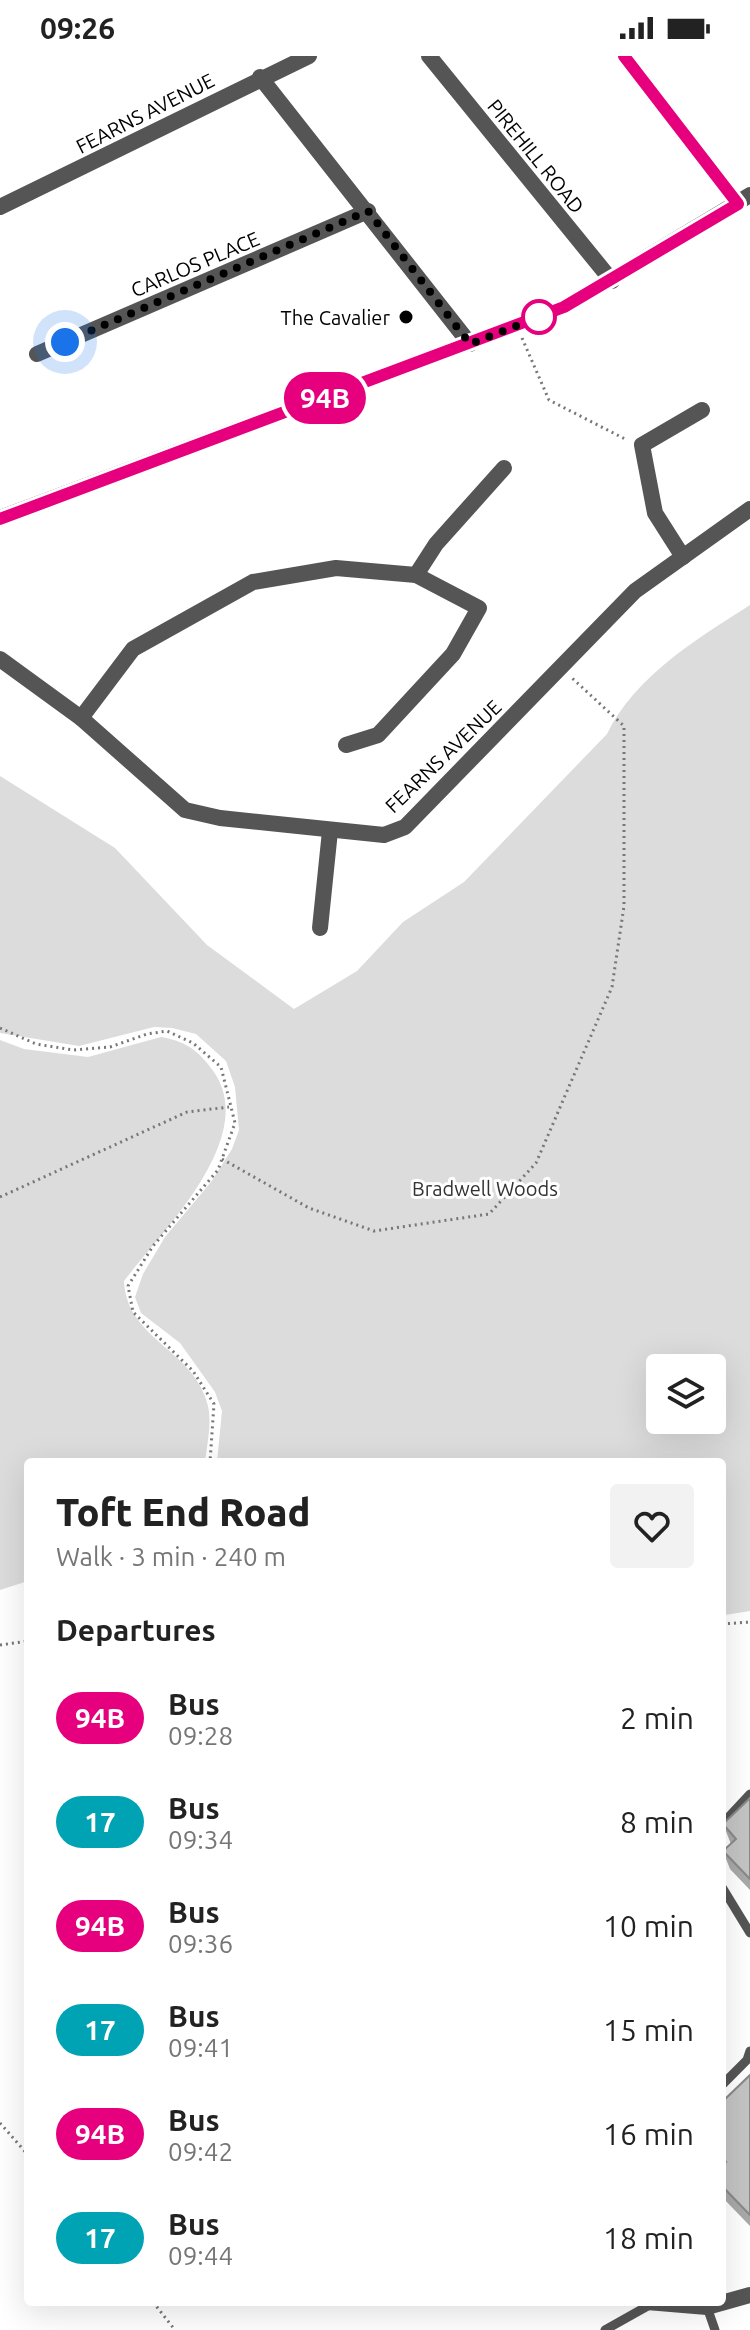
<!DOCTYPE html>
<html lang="en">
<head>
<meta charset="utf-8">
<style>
	:root { --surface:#fff; --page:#f2f2f2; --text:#222; --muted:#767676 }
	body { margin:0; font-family:Ubuntu,sans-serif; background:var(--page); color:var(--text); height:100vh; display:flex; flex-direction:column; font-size:30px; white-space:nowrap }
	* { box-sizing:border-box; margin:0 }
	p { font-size:26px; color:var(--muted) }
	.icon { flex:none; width:44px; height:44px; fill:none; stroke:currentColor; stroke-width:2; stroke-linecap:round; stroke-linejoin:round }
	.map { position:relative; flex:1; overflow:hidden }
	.drawer { position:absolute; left:24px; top:1402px; width:702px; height:848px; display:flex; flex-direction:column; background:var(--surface); border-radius:8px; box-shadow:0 8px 32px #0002 }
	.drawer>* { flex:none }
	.badge { padding:0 16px; border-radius:26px; font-size:28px; line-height:52px }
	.fabs { position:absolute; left:646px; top:1298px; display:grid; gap:16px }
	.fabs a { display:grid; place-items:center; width:80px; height:80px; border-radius:8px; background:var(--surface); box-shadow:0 8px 32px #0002; font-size:40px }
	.you { position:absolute; width:40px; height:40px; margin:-20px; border:6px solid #fff; border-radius:50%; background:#1a73e8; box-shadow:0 0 0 12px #1a73e833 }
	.map>.badge { position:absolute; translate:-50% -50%; box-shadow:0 0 0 4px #fff }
	h2 { padding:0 32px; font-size:30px; line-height:72px }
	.round { display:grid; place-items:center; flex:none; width:84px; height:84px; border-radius:8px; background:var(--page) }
	.head { display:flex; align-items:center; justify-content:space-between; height:136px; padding:0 32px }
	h1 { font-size:38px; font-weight:800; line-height:60px }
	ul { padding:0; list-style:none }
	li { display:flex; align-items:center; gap:24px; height:104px; padding:0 32px }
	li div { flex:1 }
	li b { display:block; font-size:30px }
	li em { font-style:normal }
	li .badge { min-width:88px; font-weight:700; text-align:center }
	.status { display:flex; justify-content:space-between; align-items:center; height:56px; padding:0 40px; background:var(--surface); direction:ltr }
	.status svg { height:22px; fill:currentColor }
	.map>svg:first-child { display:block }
	.green { fill:#dcdcdc; fill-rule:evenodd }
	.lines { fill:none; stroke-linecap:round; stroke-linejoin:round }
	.path { stroke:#777; stroke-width:3; stroke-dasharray:2 4; stroke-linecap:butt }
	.lane { stroke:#555; stroke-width:9 }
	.street { stroke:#555; stroke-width:16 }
	.wall { fill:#a9a9a9 }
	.building { fill:#c4c4c4; stroke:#898989; stroke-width:2 }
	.line-casing { stroke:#fff; stroke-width:18 }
	.line { stroke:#e6007e; stroke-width:12 }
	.walk { stroke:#000; stroke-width:8; stroke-dasharray:0 14.4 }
	.poi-dot { fill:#000; stroke:#fff; stroke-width:3 }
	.stop-dot { fill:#fff; stroke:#e6007e; stroke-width:4 }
	.labels { text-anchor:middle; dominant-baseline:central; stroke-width:6; stroke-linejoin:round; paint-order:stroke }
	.street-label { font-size:20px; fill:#000; stroke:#fff }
	.poi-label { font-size:20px; fill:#000; stroke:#fff; text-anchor:end }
	.park-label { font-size:20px; fill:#333; stroke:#fff }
</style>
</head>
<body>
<div class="status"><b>09:26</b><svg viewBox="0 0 49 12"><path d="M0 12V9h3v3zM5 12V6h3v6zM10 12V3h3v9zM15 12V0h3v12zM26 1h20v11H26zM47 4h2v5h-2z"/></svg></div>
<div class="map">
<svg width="750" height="2274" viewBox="0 0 750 2274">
	<rect width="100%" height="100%" fill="#fff"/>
	<g class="green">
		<path d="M750,549V1555L725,1559L722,1406H217L222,1355L215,1336L180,1287L141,1257L135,1241L143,1218L165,1181L211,1126L232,1093L239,1074L235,1031L226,1005L196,978L172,972L154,971L79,990L0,977V720L115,792L207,889L294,953L357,915L403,866L464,826L607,678C635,620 697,583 750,549ZM660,1312H712V1364H660Z"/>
		<path d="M161,981C184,985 197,993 211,1012C263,1078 163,1174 124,1225C127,1285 195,1293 208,1350C212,1368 207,1388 205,1406H28V1525L0,1534V984L24,993L88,1001Z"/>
	</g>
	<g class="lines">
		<g class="path">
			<polyline points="522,282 549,344 627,384"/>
			<polyline points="0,972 36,988 73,994 110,991 147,978 167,975 193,987 221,1011 235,1067 218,1114 153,1190 128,1230 133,1256 193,1315 214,1348 210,1406"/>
			<polyline points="222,1103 309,1152 374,1175 489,1158 536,1107 612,931 624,850 624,670 572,622"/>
			<polyline points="0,1141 187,1056 229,1051"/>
			<polyline points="722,1568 750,1566"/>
			<polyline points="0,1589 28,1585"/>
			<polyline points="0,2067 28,2099"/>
			<polyline points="153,2246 175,2274"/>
		</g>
		<g class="lane">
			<polyline points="722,1768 750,1738"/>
			<polyline points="722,1831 750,1877"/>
			<polyline points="722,2029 747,2004 750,1995"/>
			<polyline points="707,2251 715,2274"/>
			<polyline points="605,2274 653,2247"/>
		</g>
		<g class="street">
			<polyline points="429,0 612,225"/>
			<polyline points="624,0 738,148"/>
			<polyline points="260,21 470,288"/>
			<polyline points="0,151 309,0"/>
			<polyline points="37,298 368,155"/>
			<polyline points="0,462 564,251 750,139"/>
			<polyline points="683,501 655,457 642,389 702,354"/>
			<polyline points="416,519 436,488 504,412"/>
			<polyline points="0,603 81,662 185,754 220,762 384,779 405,771 635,535 750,453"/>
			<polyline points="81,662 133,593 253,526 336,512 416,519 479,552 453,598 378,679 346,689"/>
			<polyline points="320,872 330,775"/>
			<polyline points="647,2246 707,2251 750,2239"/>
		</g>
	</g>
	<g class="wall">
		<polygon points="750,1742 750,1834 730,1813 723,1795 731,1788 723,1768"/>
		<polygon points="750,2019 750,2170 722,2141 722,2046"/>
	</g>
	<g class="building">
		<polygon points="750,1742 750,1823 723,1795 736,1783 723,1768"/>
		<polygon points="750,2019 750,2159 722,2130 722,2109 726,2106 722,2102 722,2046"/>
	</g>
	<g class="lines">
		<defs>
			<polyline id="line" points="0,463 564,251 738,148 624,0"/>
		</defs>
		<use href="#line" class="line-casing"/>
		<use href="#line" class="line"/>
		<polyline class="walk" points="65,286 368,155 470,288 539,261"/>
	</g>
	<circle class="poi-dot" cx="406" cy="261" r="8"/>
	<circle class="stop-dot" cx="539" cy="261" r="16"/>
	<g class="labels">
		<g class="street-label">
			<text transform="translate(145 57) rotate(-27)">FEARNS AVENUE</text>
			<text transform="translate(536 100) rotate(51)">PIREHILL ROAD</text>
			<text transform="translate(195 208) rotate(-23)">CARLOS PLACE</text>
			<text transform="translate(443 700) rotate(-44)">FEARNS AVENUE</text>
		</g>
		<g class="poi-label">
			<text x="390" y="261">The Cavalier</text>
		</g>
		<g class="park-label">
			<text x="485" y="1132">Bradwell Woods</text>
		</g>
	</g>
</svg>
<div class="fabs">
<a><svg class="icon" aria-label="layers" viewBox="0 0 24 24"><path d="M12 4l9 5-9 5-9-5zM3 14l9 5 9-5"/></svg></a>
</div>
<div class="you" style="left:65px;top:286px"></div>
<b class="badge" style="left:325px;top:342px;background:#e6007e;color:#fff">94B</b>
<section class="drawer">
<div class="head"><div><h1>Toft End Road</h1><p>Walk · 3 min · 240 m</p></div><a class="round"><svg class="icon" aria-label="heart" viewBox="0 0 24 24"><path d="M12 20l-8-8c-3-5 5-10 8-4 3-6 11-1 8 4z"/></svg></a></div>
<h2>Departures</h2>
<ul>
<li><span class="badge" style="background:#e6007e;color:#fff">94B</span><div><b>Bus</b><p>09:28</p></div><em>2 min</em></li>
<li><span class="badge" style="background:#00a3b4;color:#fff">17</span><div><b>Bus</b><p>09:34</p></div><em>8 min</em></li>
<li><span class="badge" style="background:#e6007e;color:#fff">94B</span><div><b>Bus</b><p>09:36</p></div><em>10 min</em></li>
<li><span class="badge" style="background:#00a3b4;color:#fff">17</span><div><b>Bus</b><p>09:41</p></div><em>15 min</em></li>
<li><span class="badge" style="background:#e6007e;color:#fff">94B</span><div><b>Bus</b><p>09:42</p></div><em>16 min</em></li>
<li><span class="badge" style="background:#00a3b4;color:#fff">17</span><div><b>Bus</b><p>09:44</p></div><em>18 min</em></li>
</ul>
</section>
</div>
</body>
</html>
